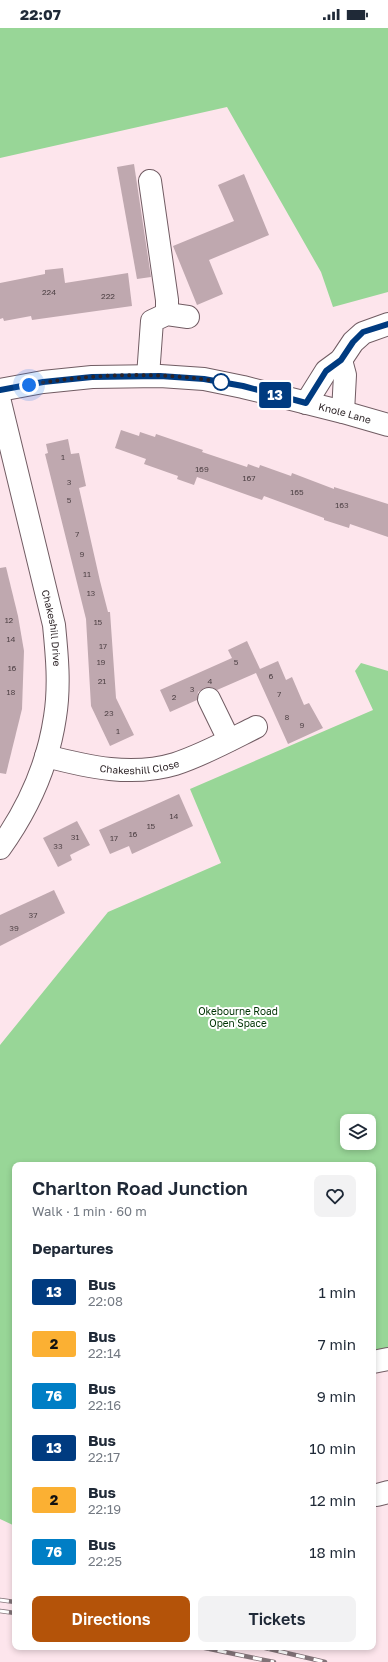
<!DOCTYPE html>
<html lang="en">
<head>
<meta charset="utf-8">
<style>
	:root { --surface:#fff; --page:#f2f2f3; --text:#1f2937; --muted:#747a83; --accent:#b45309 }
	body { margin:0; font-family:"Golos Text",sans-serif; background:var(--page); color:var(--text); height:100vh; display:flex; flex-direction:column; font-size:15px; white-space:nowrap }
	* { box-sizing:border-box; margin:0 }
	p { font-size:13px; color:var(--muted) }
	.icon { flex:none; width:22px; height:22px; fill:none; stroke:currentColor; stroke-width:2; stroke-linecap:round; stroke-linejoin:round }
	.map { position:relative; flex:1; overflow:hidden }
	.drawer { position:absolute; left:12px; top:1134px; width:364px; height:488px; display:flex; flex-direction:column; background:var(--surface); border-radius:8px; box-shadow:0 2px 6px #0003 }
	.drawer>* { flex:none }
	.badge { padding:0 8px; border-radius:3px; font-size:14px; line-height:26px }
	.controls { position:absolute; left:340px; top:1086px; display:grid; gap:8px }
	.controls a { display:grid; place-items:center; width:36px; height:36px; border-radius:8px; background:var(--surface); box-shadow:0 2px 6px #0003; font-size:20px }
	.you { position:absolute; width:20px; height:20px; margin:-10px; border:3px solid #fff; border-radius:50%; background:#1a73e8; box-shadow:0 0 0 6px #1a73e833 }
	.map>.badge { position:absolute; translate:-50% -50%; box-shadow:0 0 0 2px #fff }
	h2 { padding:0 20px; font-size:15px; line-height:36px }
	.round { display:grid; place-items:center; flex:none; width:42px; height:42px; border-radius:8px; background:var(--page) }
	.headline { display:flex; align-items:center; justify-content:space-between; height:68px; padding:0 20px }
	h1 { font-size:19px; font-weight:600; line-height:30px }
	.cta { display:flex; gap:8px; margin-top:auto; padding:8px 20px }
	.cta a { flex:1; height:46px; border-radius:8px; background:var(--accent); color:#fff; font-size:16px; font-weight:600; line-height:46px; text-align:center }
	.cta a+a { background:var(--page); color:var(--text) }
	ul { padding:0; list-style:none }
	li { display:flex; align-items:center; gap:12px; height:52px; padding:0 20px }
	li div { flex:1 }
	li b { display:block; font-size:15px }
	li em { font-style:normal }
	li .badge { min-width:44px; font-weight:700; text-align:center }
	.status { display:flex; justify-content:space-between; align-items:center; height:28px; padding:0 20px; background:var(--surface); direction:ltr }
	.status svg { height:11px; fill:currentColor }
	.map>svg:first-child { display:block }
	.green { fill:#98d697; fill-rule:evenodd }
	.building { fill:#bfa8af }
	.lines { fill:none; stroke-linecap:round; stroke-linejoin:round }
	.minor-casing { stroke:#715c63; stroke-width:24 }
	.minor { stroke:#fff; stroke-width:22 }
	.rail-casing { stroke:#827378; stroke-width:4.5 }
	.rail { stroke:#fff; stroke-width:3; stroke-dasharray:9; stroke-linecap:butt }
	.line-casing { stroke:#fff; stroke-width:9 }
	.line { stroke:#003b80; stroke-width:6 }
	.walk { stroke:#2c2326; stroke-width:4; stroke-dasharray:0 7.2 }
	.stop-dot { fill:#fff; stroke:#003b80; stroke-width:2 }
	.labels { text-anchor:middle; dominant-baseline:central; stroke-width:4; stroke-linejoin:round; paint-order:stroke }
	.number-label { font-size:8px; fill:#514448 }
	.street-label { font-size:10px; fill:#2c2326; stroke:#fff }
	.park-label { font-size:10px; fill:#003404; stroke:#fff }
</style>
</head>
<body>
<div class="status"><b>22:07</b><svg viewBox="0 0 49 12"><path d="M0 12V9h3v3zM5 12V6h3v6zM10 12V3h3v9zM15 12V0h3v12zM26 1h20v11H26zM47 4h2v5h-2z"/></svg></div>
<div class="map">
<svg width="388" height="1634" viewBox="0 0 388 1634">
	<rect width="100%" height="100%" fill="#fde5ec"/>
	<g class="green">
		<polygon points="0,0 388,0 388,264 333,279 321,244 227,79 0,130"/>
		<path d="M361,635L388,643V1340L373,1343V1137H15V1498L0,1491V1017L108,884L221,835L190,761L373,682L355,643ZM347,1093H369V1115H347Z"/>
	</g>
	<g class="building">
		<polygon points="134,136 151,249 137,251 117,139"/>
		<polygon points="244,146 269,207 209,232 223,266 197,277 173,218 234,193 218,157"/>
		<polygon points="63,240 65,255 128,245 132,278 32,292 31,288 4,293 3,290 0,291 0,255 45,246 45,242"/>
		<polygon points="121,402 139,408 140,404 155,409 156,406 203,422 202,424 247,439 248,436 259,440 260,437 291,448 292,445 334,461 334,459 388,476 388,509 350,496 349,500 324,492 324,490 264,468 262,472 197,449 194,457 177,451 178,448 144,436 146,431 115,420"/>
		<polygon points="68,411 71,426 79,425 86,458 79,460 100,553 108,584 110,584 116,670 134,707 110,718 91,678 86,591 45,426 48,425 46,416"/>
		<polygon points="6,539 18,588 24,623 22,681 6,746 0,745 0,540"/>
		<polygon points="247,613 260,641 278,633 286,652 292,649 304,677 309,675 323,700 288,716 256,645 217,662 210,659 204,660 198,664 197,672 170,684 160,662 232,630 228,622"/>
		<polygon points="179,766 193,798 132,826 129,818 110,826 99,802"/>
		<polygon points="77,793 90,817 70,827 72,832 58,839 43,810"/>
		<polygon points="54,862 65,885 0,918 0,887"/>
	</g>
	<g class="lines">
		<defs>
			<g id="minor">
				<polyline points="150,153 167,272 167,286"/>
				<polyline points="341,332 345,347 343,384"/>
				<polyline points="148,348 152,293 167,286 188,289"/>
				<path id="s1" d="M0,362L43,354L92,349L160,348L204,351L243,359L343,384L388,397"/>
				<path id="s2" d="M0,374L54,597C57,627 60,658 55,689C48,736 28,781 0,820"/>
				<polyline points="306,375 326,343 341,332 353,314 363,305 388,296"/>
				<polyline points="209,671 229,712"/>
				<path id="s3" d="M46,728C88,739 132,749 175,736C203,727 230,712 256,699"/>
				<polyline points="373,1334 388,1331"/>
				<polyline points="377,1467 388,1464"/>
			</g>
		</defs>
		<use href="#minor" class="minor-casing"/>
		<use href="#minor" class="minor"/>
		<defs>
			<g id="rail">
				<polyline points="0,1572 15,1574"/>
				<polyline points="0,1583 15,1585"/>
				<polyline points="200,1619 274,1634"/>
				<polyline points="261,1619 325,1634"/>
			</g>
		</defs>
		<use href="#rail" class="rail-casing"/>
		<use href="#rail" class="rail"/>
	</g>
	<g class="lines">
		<defs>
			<polyline id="line" points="0,362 43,354 92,349 160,348 204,351 243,358 306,375 326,343 341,332 353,314 363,304 388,296"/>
		</defs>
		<use href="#line" class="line-casing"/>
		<use href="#line" class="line"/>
		<path class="walk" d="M29,357C87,346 162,343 221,354"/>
	</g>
	<circle class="stop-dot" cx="221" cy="354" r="8"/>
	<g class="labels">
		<g class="number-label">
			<text x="49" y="264">224</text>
			<text x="108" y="268">222</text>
			<text x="63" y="429">1</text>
			<text x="202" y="441">169</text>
			<text x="249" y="450">167</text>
			<text x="69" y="454">3</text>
			<text x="297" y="464">165</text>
			<text x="69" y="472">5</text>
			<text x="342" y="477">163</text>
			<text x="77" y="506">7</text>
			<text x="82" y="526">9</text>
			<text x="87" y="546">11</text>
			<text x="91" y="565">13</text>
			<text x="9" y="592">12</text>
			<text x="98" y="594">15</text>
			<text x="11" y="611">14</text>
			<text x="103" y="618">17</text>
			<text x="101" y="634">19</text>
			<text x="236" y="634">5</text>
			<text x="12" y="640">16</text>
			<text x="271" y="648">6</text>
			<text x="102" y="653">21</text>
			<text x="210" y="653">4</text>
			<text x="192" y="661">3</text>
			<text x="11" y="664">18</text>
			<text x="279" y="666">7</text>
			<text x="174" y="669">2</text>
			<text x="109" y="685">23</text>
			<text x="287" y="689">8</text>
			<text x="302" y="697">9</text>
			<text x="118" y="703">1</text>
			<text x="174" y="788">14</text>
			<text x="151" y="798">15</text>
			<text x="133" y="806">16</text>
			<text x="75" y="809">31</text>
			<text x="114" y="810">17</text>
			<text x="58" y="818">33</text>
			<text x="33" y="887">37</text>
			<text x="14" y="900">39</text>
		</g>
		<g class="street-label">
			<text stroke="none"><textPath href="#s1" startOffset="350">Knole Lane</textPath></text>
			<text stroke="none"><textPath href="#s2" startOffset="232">Chakeshill Drive</textPath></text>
			<text stroke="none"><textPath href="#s3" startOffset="95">Chakeshill Close</textPath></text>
		</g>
		<g class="park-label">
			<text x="238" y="983">Okebourne Road<tspan x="238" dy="12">Open Space</tspan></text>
		</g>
	</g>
</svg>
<div class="controls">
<a><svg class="icon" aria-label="layers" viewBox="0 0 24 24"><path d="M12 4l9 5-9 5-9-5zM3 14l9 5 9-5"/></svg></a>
</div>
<div class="you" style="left:29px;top:357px"></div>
<b class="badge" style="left:275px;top:367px;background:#003b80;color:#fff">13</b>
<section class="drawer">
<div class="headline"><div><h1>Charlton Road Junction</h1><p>Walk · 1 min · 60 m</p></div><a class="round"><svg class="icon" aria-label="heart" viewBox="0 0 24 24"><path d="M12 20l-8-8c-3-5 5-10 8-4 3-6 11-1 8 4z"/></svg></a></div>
<h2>Departures</h2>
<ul>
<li><span class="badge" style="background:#003b80;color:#fff">13</span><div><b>Bus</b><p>22:08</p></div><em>1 min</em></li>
<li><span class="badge" style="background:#fbb033;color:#111">2</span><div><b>Bus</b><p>22:14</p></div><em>7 min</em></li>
<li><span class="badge" style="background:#007ec5;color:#fff">76</span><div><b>Bus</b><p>22:16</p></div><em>9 min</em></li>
<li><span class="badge" style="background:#003b80;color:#fff">13</span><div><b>Bus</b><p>22:17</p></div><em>10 min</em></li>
<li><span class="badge" style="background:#fbb033;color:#111">2</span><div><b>Bus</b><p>22:19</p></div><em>12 min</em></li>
<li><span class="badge" style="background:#007ec5;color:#fff">76</span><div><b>Bus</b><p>22:25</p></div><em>18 min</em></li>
</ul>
<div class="cta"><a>Directions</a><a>Tickets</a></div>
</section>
</div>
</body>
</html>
